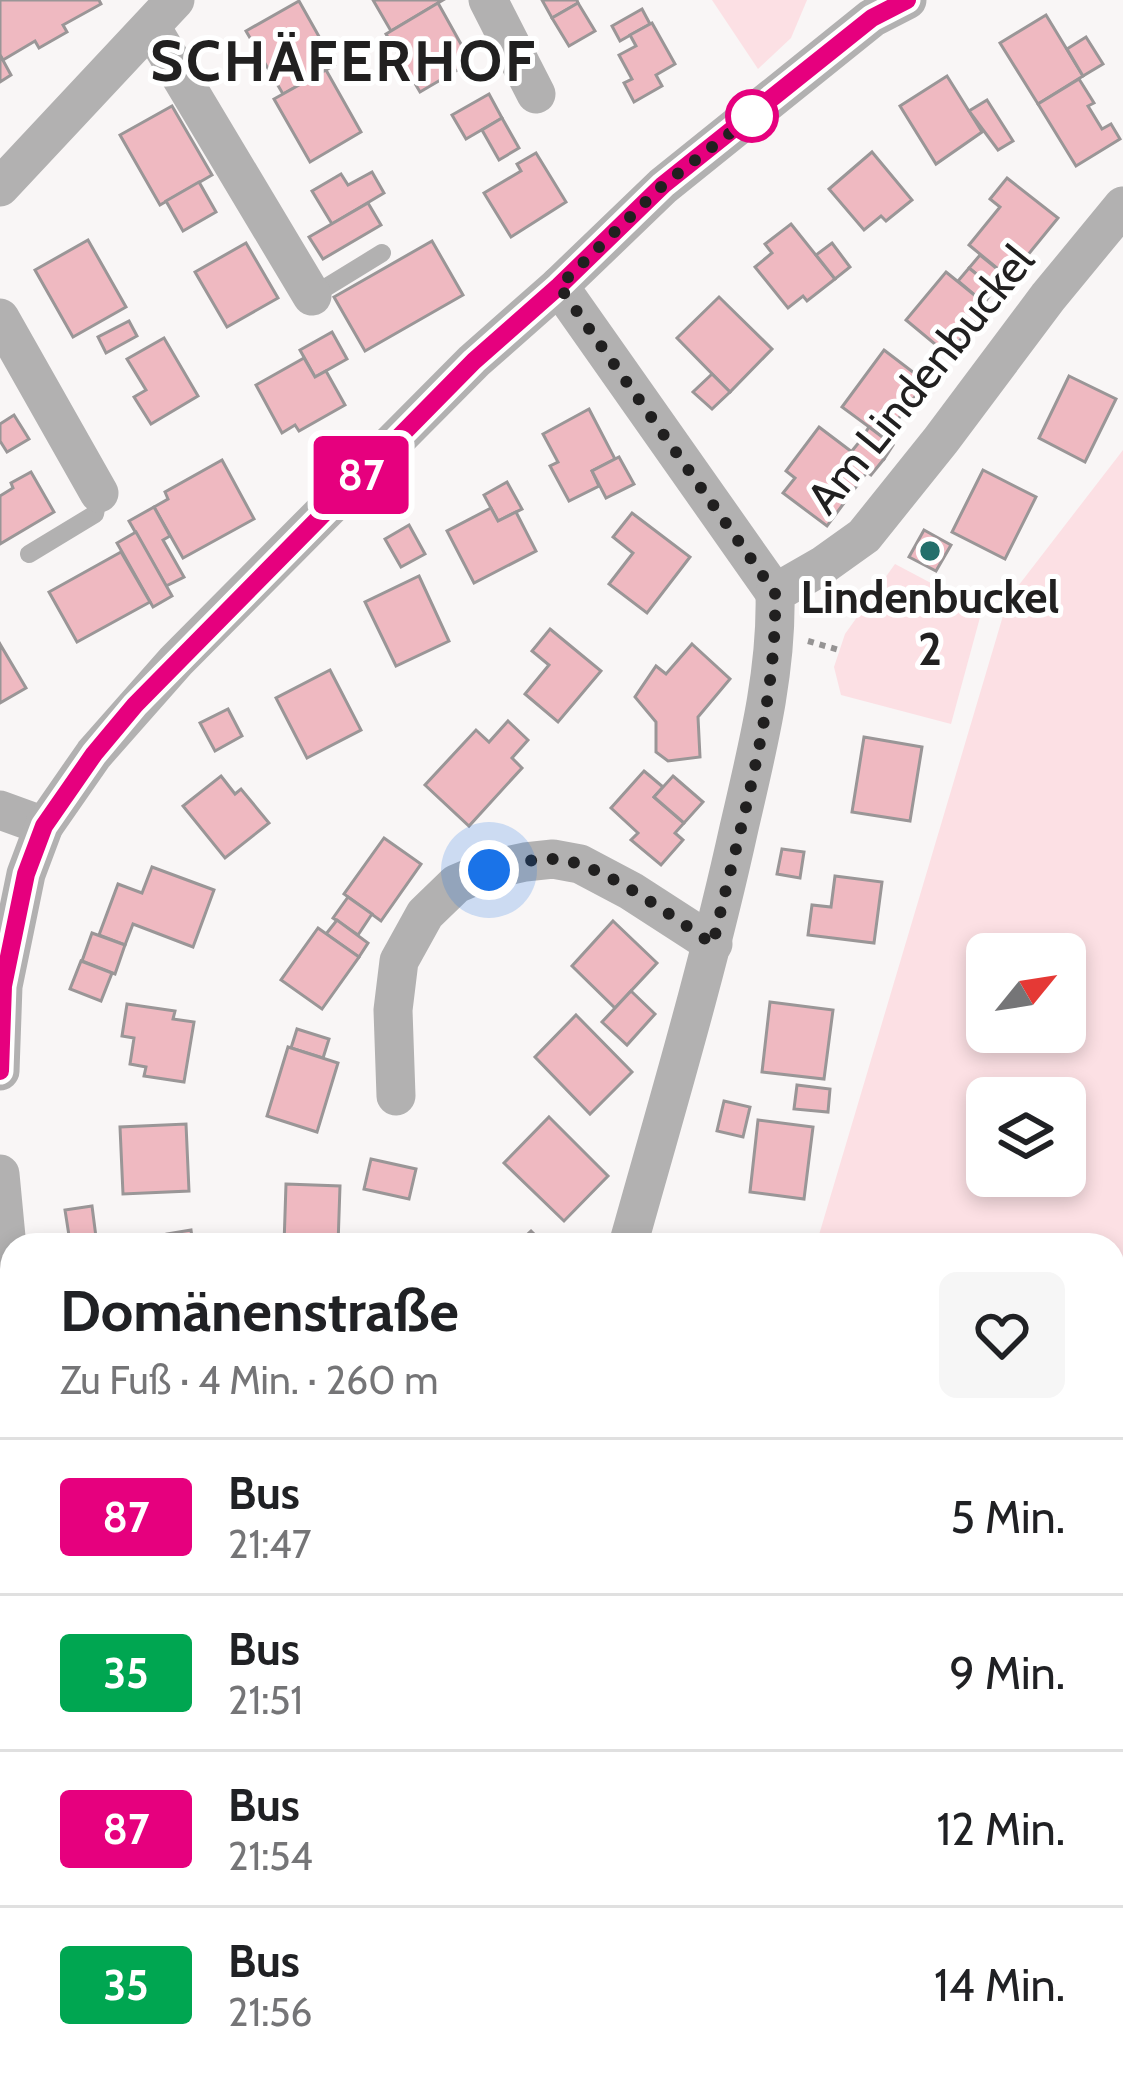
<!DOCTYPE html>
<html lang="de">
<head>
<meta charset="utf-8">
<style>
	:root { --surface:#fff; --page:#f6f6f6; --text:#202124; --muted:#757577; --line:#e0e0e0 }
	body { margin:0; font-family:Cabin,sans-serif; background:var(--page); color:var(--text); height:100vh; display:flex; flex-direction:column; font-size:45px; white-space:nowrap }
	* { box-sizing:border-box; margin:0 }
	p { font-size:39px; color:var(--muted) }
	.icon { flex:none; width:66px; height:66px; fill:none; stroke:currentColor; stroke-width:2; stroke-linecap:round; stroke-linejoin:round }
	.map { position:relative; flex:1; overflow:hidden }
	.side { position:absolute; left:0px; top:1233px; width:1125px; height:852px; display:flex; flex-direction:column; background:var(--surface); border-radius:36px 36px 0 0; box-shadow:0 6px 18px #0003 }
	.side>* { flex:none }
	.badge { padding:0 24px; border-radius:9px; font-size:42px; line-height:78px }
	.needle { width:78px; rotate:60deg }
	.fabs { position:absolute; left:966px; top:933px; display:grid; gap:24px }
	.fabs a { display:grid; place-items:center; width:120px; height:120px; border-radius:18px; background:var(--surface); box-shadow:0 6px 18px #0003; font-size:60px }
	.you { position:absolute; width:60px; height:60px; margin:-30px; border:9px solid #fff; border-radius:50%; background:#1a73e8; box-shadow:0 0 0 18px #1a73e833 }
	.map>.badge { position:absolute; translate:-50% -50%; box-shadow:0 0 0 6px #fff }
	.round { display:grid; place-items:center; flex:none; width:126px; height:126px; border-radius:18px; background:var(--page) }
	.head { display:flex; align-items:center; justify-content:space-between; height:204px; padding:0 60px }
	h1 { font-size:57px; font-weight:700; line-height:90px }
	ul { padding:0; list-style:none }
	li { display:flex; align-items:center; gap:36px; height:156px; padding:0 60px; border-top:3px solid var(--line) }
	li div { flex:1 }
	li b { display:block; font-size:45px }
	li em { font-style:normal }
	li .badge { min-width:132px; font-weight:700; text-align:center }
	.map>svg:first-child { display:block }
	.green { fill:#fce0e4; fill-rule:evenodd }
	.building { fill:#efb9c1; stroke:#9a9697; stroke-width:3 }
	.lines { fill:none; stroke-linecap:round; stroke-linejoin:round }
	.path { stroke:#969494; stroke-width:6; stroke-dasharray:6 6; stroke-linecap:butt }
	.service { stroke:#b2b1b1; stroke-width:18 }
	.minor { stroke:#b2b1b1; stroke-width:39 }
	.secondary { stroke:#918f8f; stroke-width:54 }
	.line-casing { stroke:#fff; stroke-width:27 }
	.line { stroke:#e6007e; stroke-width:18 }
	.walk { stroke:#212020; stroke-width:12; stroke-dasharray:0 21.6 }
	.stop-dot { fill:#fff; stroke:#e6007e; stroke-width:6 }
	.poi-dot { fill:#246f6b; stroke:#fff; stroke-width:4.5 }
	.labels { text-anchor:middle; dominant-baseline:central; stroke-width:10; stroke-linejoin:round; paint-order:stroke }
	.street-label { font-size:45px; fill:#212020; stroke:#fff }
	.poi-label { font-size:45px; font-weight:bold; fill:#212020; stroke:#fff }
	.district-label { font-size:57px; font-weight:bold; letter-spacing:3px; fill:#212020; stroke:#fff }
</style>
</head>
<body>
<div class="map">
<svg width="1123" height="2085" viewBox="0 0 1123 2085">
	<rect width="100%" height="100%" fill="#f9f6f6"/>
	<g class="green">
		<polygon points="712,0 807,0 791,38 758,69"/>
		<path d="M1123,450V1540H1113V1245H816L1008,599ZM987,954H1065V1032H987ZM987,1098H1065V1176H987Z"/>
		<polygon points="895,564 982,610 951,724 841,695 834,667 845,634"/>
		<polygon points="0,1348 12,1393 12,1553 0,1530"/>
		<polygon points="1123,1841 1123,2085 1000,2085 997,2073 1113,2073 1113,1846"/>
		<polygon points="211,2073 336,2073 340,2085 217,2085"/>
		<polygon points="646,2073 951,2073 906,2085 625,2085"/>
	</g>
	<g class="building">
		<polygon points="0,0 99,0 101,4 63,25 67,32 39,48 35,41 3,60 0,55"/>
		<polygon points="373,0 443,0 391,31"/>
		<polygon points="542,0 577,0 578,3 552,18"/>
		<polygon points="299,1 335,65 283,94 246,31"/>
		<polygon points="438,3 471,62 420,92 386,34"/>
		<polygon points="578,3 595,31 569,46 552,18"/>
		<polygon points="642,9 650,24 620,41 612,26"/>
		<polygon points="1046,15 1083,76 1038,104 1000,43"/>
		<polygon points="652,23 675,64 656,75 662,86 634,102 624,83 632,79 619,55 636,46 630,35"/>
		<polygon points="1086,37 1103,64 1083,76 1067,49"/>
		<polygon points="0,55 11,75 0,82"/>
		<polygon points="326,70 361,132 310,162 274,99"/>
		<polygon points="947,76 982,132 936,164 900,106"/>
		<polygon points="1079,79 1094,103 1088,106 1102,129 1111,124 1120,139 1076,166 1038,104"/>
		<polygon points="489,94 502,118 466,139 452,115"/>
		<polygon points="987,100 1013,141 998,150 969,111"/>
		<polygon points="172,106 212,175 160,205 120,135"/>
		<polygon points="502,118 519,148 499,160 482,130"/>
		<polygon points="872,152 912,200 886,221 881,216 864,230 829,189"/>
		<polygon points="536,153 566,202 511,237 484,193 521,171 517,164"/>
		<polygon points="372,172 384,193 332,224 312,191 341,174 348,185"/>
		<polygon points="1007,178 1058,218 1009,278 969,245 1000,207 990,199"/>
		<polygon points="199,182 216,212 183,231 166,201"/>
		<polygon points="368,203 381,225 323,259 309,237"/>
		<polygon points="791,224 835,279 807,301 803,296 788,308 755,267 772,253 765,244"/>
		<polygon points="88,240 126,307 73,337 35,270"/>
		<polygon points="432,241 463,295 365,351 334,297"/>
		<polygon points="246,243 278,298 227,327 195,272"/>
		<polygon points="832,243 850,267 835,279 816,255"/>
		<polygon points="980,255 1006,276 995,289 969,268"/>
		<polygon points="969,268 995,289 984,303 958,281"/>
		<polygon points="946,272 988,306 948,355 906,320"/>
		<polygon points="719,297 772,349 730,392 677,338"/>
		<polygon points="129,321 137,336 106,353 98,337"/>
		<polygon points="332,332 347,359 315,377 300,350"/>
		<polygon points="164,338 198,396 151,424 134,397 146,390 127,359"/>
		<polygon points="884,350 926,382 884,438 842,407"/>
		<polygon points="304,358 315,377 326,371 345,405 299,431 295,425 282,433 256,385"/>
		<polygon points="712,374 730,392 712,409 693,392"/>
		<polygon points="1069,376 1116,399 1085,462 1039,438"/>
		<polygon points="589,409 615,459 592,471 599,486 569,501 550,466 558,462 543,434"/>
		<polygon points="14,415 29,439 7,452 0,441 0,424"/>
		<polygon points="819,427 852,452 847,457 867,472 827,526 783,493 795,478 786,471"/>
		<polygon points="869,427 893,445 884,459 860,441"/>
		<polygon points="860,441 884,459 871,475 847,457"/>
		<polygon points="619,457 634,484 606,498 592,471"/>
		<polygon points="222,460 254,519 183,558 154,507 168,499 165,492"/>
		<polygon points="983,470 1036,497 1005,559 952,532"/>
		<polygon points="31,472 54,512 0,544 0,496 13,488 11,483"/>
		<polygon points="507,482 522,509 498,521 484,495"/>
		<polygon points="154,507 170,536 163,540 184,577 166,586 129,521"/>
		<polygon points="491,508 498,521 516,512 536,551 474,583 447,531"/>
		<polygon points="632,513 690,557 647,613 609,584 633,553 613,537"/>
		<polygon points="409,525 425,554 401,567 385,539"/>
		<polygon points="924,530 951,545 936,571 909,557"/>
		<polygon points="136,532 172,596 153,607 117,543"/>
		<polygon points="121,552 150,602 77,642 49,592"/>
		<polygon points="419,576 449,641 396,666 365,602"/>
		<polygon points="550,629 601,671 558,722 525,694 549,665 532,651"/>
		<polygon points="0,644 26,688 0,703"/>
		<polygon points="692,644 730,679 698,717 700,757 668,761 656,752 656,722 635,697 656,666 666,674"/>
		<polygon points="330,670 361,730 307,758 276,698"/>
		<polygon points="228,709 242,736 215,751 200,723"/>
		<polygon points="508,721 528,740 512,758 522,768 469,826 425,785 476,730 489,742"/>
		<polygon points="864,737 922,747 910,821 852,812"/>
		<polygon points="644,771 663,787 654,797 684,823 675,833 683,840 661,865 631,840 638,833 611,808"/>
		<polygon points="221,776 235,794 241,789 269,823 225,858 183,806"/>
		<polygon points="673,776 703,802 684,823 654,797"/>
		<polygon points="384,838 421,864 381,921 344,894"/>
		<polygon points="782,849 804,852 800,878 777,874"/>
		<polygon points="152,867 214,890 193,947 133,924 125,945 99,935 118,884 142,893"/>
		<polygon points="835,876 882,882 874,943 808,935 812,905 831,907"/>
		<polygon points="348,897 372,914 358,935 333,918"/>
		<polygon points="337,920 368,943 359,957 326,934"/>
		<polygon points="613,921 657,963 615,1008 572,966"/>
		<polygon points="318,928 359,957 322,1009 281,980"/>
		<polygon points="92,933 125,945 115,974 82,961"/>
		<polygon points="81,961 112,973 101,1001 70,989"/>
		<polygon points="631,991 655,1014 627,1045 602,1022"/>
		<polygon points="770,1002 833,1010 824,1079 762,1072"/>
		<polygon points="127,1004 175,1011 173,1019 194,1022 184,1082 144,1076 146,1067 130,1064 134,1038 122,1036"/>
		<polygon points="576,1015 632,1072 590,1114 535,1057"/>
		<polygon points="297,1029 329,1039 323,1058 291,1048"/>
		<polygon points="288,1047 338,1063 317,1132 267,1116"/>
		<polygon points="797,1085 830,1089 828,1112 794,1109"/>
		<polygon points="724,1101 750,1107 743,1137 717,1131"/>
		<polygon points="549,1117 608,1176 564,1221 504,1163"/>
		<polygon points="758,1120 813,1127 804,1199 750,1192"/>
		<polygon points="186,1124 189,1191 123,1194 120,1127"/>
		<polygon points="371,1159 416,1169 409,1199 364,1189"/>
		<polygon points="286,1184 340,1186 338,1245 284,1245"/>
		<polygon points="92,1206 96,1237 70,1242 65,1210"/>
		<polygon points="191,1230 193,1245 169,1245 167,1234"/>
		<polygon points="531,1231 545,1245 516,1245"/>
		<polygon points="96,1237 97,1245 70,1245 70,1242"/>
		<polygon points="12,1857 12,2073 144,2073 150,2085 0,2085 0,1863"/>
	</g>
	<g class="lines">
		<g class="path">
			<polyline points="808,641 839,650"/>
			<polyline points="607,2085 630,2073"/>
		</g>
		<g class="service">
			<polyline points="312,296 382,253"/>
			<polyline points="29,554 95,514 99,493"/>
			<polyline points="0,1843 12,1837"/>
			<polyline points="163,2073 169,2085"/>
		</g>
		<g class="minor">
			<polyline points="488,0 536,94"/>
			<polyline points="151,27 312,296"/>
			<polyline points="0,187 175,0"/>
			<polyline points="559,286 775,593"/>
			<polyline points="0,318 99,493"/>
			<polyline points="0,810 44,826"/>
			<polyline points="0,1071 3,986 26,874 44,826 94,754 176,661 474,361 559,286 663,186 872,18 907,0"/>
			<polyline points="396,1096 393,1010 399,961 425,914 456,884 489,870 525,862 553,859 580,864 631,891 713,944"/>
			<polyline points="0,1174 12,1300"/>
			<path d="M628,1245C667,1106 708,969 739,828C757,750 777,673 775,593L822,566L864,536L941,440L1048,297L1123,206"/>
			<polyline points="0,1784 12,1778"/>
			<polyline points="351,2073 353,2085"/>
			<polyline points="389,2073 402,2085"/>
		</g>
		<g class="secondary">
			<polyline points="1113,1795 1123,1791"/>
			<polyline points="516,2085 538,2073"/>
		</g>
	</g>
	<g class="lines">
		<defs>
			<polyline id="line" points="0,1071 3,986 26,874 44,826 94,754 135,705 474,361 559,286 663,185 872,18 907,0"/>
		</defs>
		<use href="#line" class="line-casing"/>
		<use href="#line" class="line"/>
		<path class="walk" d="M489,870C510,865 533,858 555,859C602,862 673,918 713,944C738,833 778,706 775,593L559,286L663,185L752,116"/>
	</g>
	<circle class="stop-dot" cx="752" cy="116" r="24"/>
	<circle class="poi-dot" cx="930" cy="551" r="12"/>
	<g class="labels">
		<g class="street-label">
			<text transform="translate(920 379) rotate(-51)">Am Lindenbuckel</text>
		</g>
		<g class="poi-label">
			<text x="930" y="597">Lindenbuckel<tspan x="930" dy="52">2</tspan></text>
		</g>
		<g class="district-label">
			<text x="344" y="60">SCHÄFERHOF</text>
		</g>
	</g>
</svg>
<div class="fabs">
<a><svg class="needle" viewBox="-14 -14 28 28"><path d="M0-13l5 13h-10z" fill="#e53935"/><path d="M0 13l5-13h-10z" fill="#757577"/></svg></a>
<a><svg class="icon" aria-label="layers" viewBox="0 0 24 24"><path d="M12 4l9 5-9 5-9-5zM3 14l9 5 9-5"/></svg></a>
</div>
<div class="you" style="left:489px;top:870px"></div>
<b class="badge" style="left:361px;top:475px;background:#e6007e;color:#fff">87</b>
<section class="side">
<div class="head"><div><h1>Domänenstraße</h1><p>Zu Fuß · 4 Min. · 260 m</p></div><a class="round"><svg class="icon" aria-label="heart" viewBox="0 0 24 24"><path d="M12 20l-8-8c-3-5 5-10 8-4 3-6 11-1 8 4z"/></svg></a></div>
<ul>
<li><span class="badge" style="background:#e6007e;color:#fff">87</span><div><b>Bus</b><p>21:47</p></div><em>5 Min.</em></li>
<li><span class="badge" style="background:#00a651;color:#fff">35</span><div><b>Bus</b><p>21:51</p></div><em>9 Min.</em></li>
<li><span class="badge" style="background:#e6007e;color:#fff">87</span><div><b>Bus</b><p>21:54</p></div><em>12 Min.</em></li>
<li><span class="badge" style="background:#00a651;color:#fff">35</span><div><b>Bus</b><p>21:56</p></div><em>14 Min.</em></li>
</ul>
</section>
</div>
</body>
</html>
